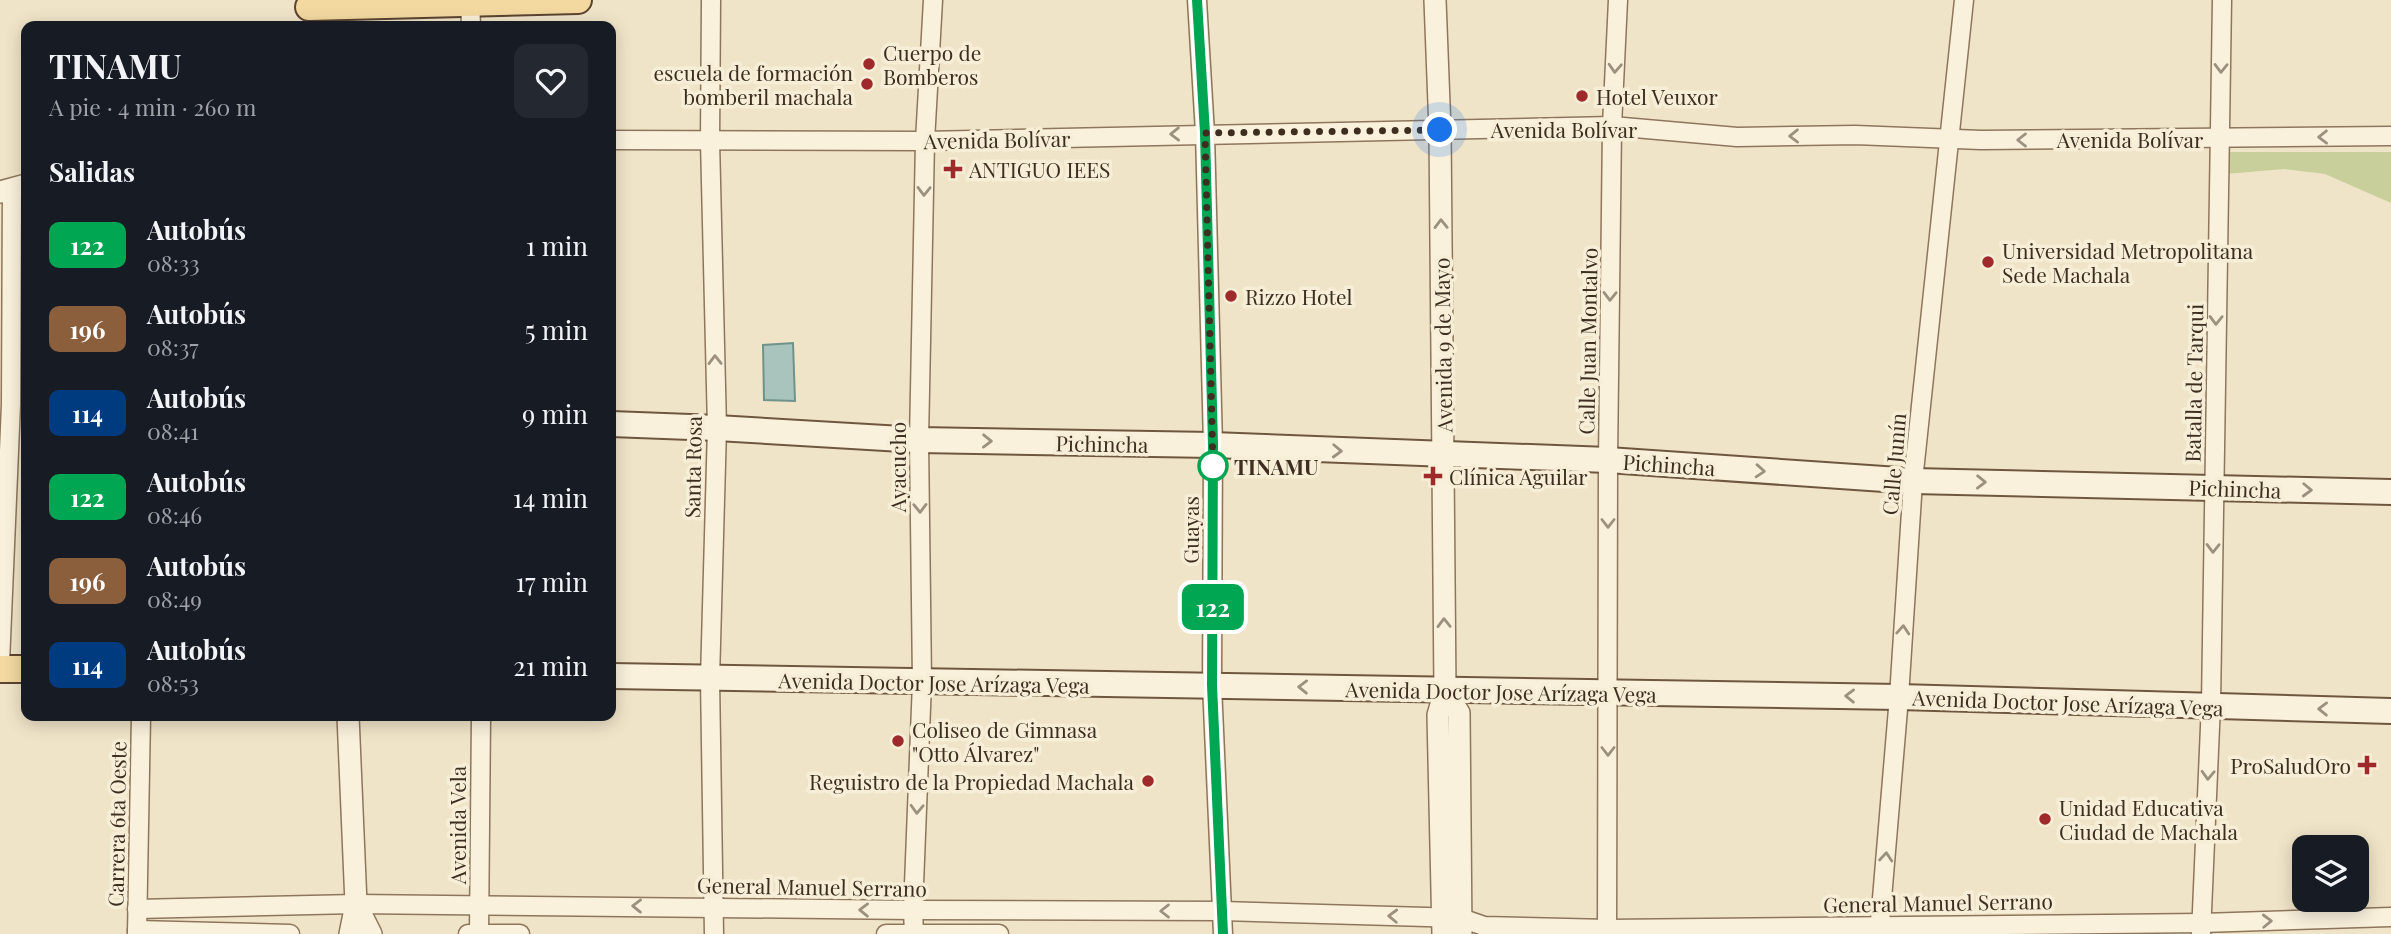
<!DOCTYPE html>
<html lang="es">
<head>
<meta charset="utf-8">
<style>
	:root { --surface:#171b24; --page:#242831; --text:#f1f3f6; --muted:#9ea1a6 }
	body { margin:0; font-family:"Playfair Display",serif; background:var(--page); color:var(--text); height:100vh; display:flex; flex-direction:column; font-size:26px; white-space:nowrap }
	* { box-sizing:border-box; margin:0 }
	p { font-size:23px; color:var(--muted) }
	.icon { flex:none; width:38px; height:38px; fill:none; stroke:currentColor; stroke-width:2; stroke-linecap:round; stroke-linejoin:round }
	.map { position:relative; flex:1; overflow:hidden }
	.drawer { position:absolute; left:21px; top:21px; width:595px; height:700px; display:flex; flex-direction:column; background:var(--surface); border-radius:14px; box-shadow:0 4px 18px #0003 }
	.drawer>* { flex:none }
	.badge { padding:0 14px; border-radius:10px; font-size:24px; line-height:46px }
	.buttons { position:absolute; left:2292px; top:835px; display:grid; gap:14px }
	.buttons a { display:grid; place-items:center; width:77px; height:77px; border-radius:14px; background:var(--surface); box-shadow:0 4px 18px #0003; font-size:35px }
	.you { position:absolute; width:35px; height:35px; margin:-18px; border:5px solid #fff; border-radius:50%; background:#1a73e8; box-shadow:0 0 0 10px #1a73e833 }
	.map>.badge { position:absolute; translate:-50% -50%; box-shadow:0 0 0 4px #fff }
	h2 { padding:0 28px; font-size:26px; line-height:63px }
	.round { display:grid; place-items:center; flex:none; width:74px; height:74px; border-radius:14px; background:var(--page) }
	.headline { display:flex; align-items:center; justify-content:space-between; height:119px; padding:0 28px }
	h1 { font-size:33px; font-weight:700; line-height:52px }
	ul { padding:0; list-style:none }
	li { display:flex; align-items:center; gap:21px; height:84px; padding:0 28px }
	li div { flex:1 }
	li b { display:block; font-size:26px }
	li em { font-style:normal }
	li .badge { min-width:77px; font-weight:700; text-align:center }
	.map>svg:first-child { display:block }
	.green { fill:#c9cf9b }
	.water { fill:#a9c4bc; stroke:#6f938a; stroke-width:2 }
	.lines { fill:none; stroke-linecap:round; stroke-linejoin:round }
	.minor-casing { stroke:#8d765c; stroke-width:21 }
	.tertiary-casing { stroke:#8d765c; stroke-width:24 }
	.secondary-casing { stroke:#6f573f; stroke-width:28 }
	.primary-casing { stroke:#5b4430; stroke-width:30 }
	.minor { stroke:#faf1dc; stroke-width:18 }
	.tertiary { stroke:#faf1dc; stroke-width:21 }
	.secondary { stroke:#faf1dc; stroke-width:24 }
	.primary { stroke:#f3d9a0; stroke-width:26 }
	.oneway { stroke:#9c907e }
	.line-casing { stroke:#fff; stroke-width:16 }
	.line { stroke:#00a651; stroke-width:10 }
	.walk { stroke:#3d2e20; stroke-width:7; stroke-dasharray:0 12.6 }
	.poi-dot { fill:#9e2a2b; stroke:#f7eed8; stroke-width:2.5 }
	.stop-dot { fill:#fff; stroke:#00a651; stroke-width:3.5 }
	.labels { text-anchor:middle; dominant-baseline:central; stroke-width:7; stroke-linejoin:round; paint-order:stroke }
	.poi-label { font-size:21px; fill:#3d2e20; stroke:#f7eed8; text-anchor:start }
	.street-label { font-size:21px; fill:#3d2e20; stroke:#f7eed8 }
	.stop-label { font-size:21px; font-weight:bold; fill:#3d2e20; stroke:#f7eed8; text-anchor:start }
</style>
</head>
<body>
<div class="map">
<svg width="2391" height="934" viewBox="0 0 2391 934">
	<rect width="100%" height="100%" fill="#f0e4c8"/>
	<polygon class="green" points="2226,152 2391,152 2391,203 2325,174 2284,169 2226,174"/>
	<polygon class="water" points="793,343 795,401 764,400 763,345"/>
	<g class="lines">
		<defs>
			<g id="minor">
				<polyline points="470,0 471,26"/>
				<polyline points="711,0 710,141 717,428 710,679 714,934"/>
				<polyline points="1197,0 1205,133 1213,445 1212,685 1223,934"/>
				<polyline points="611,140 925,141 1612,126 1737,137 1855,135 1981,140 2391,136"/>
				<polyline points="0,663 11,404 12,188"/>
				<polyline points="137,909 356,904 913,910 1222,911 1461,918 1484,926 1608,929 2202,923 2391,917"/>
				<polyline points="137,930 290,934"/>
				<polyline points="137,934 141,716"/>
				<polyline points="468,934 520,934"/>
				<polyline points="479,934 481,716"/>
				<polyline points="886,934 999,934"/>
				<polyline points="914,934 913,910 922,682 919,440 925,141 933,0"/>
				<polyline points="1607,934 1608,460 1612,126 1618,0"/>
				<polyline points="1879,934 1899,697 1913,481 1964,0"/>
				<polyline points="2201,934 2211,704 2222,0"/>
			</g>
			<g id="tertiary">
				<polyline points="1435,0 1440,130 1445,691 1438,715 1443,934"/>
				<polyline points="0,192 26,185"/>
				<polyline points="1445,691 1459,713 1461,934"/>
				<polyline points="348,716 356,904 350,934"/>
				<polyline points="356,904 371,934"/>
			</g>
			<g id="secondary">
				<polyline points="611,424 717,428 919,440 1213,445 1608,460 1913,481 2391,492"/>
				<polyline points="611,676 1899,697 2391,711"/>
			</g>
			<g id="primary">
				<polyline points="309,7 578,0"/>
				<polyline points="0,669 26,669"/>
			</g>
		</defs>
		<use href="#minor" class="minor-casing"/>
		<use href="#tertiary" class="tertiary-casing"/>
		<use href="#secondary" class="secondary-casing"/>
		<use href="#primary" class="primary-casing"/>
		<use href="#minor" class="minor"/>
		<use href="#tertiary" class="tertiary"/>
		<use href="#secondary" class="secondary"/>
		<use href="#primary" class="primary"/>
	</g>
	<defs><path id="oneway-chevron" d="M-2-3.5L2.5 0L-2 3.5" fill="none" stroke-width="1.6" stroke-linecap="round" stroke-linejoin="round" transform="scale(1.75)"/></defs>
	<g class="oneway">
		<use href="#oneway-chevron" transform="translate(1615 68) rotate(93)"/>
		<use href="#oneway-chevron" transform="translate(2221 68) rotate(91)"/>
		<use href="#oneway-chevron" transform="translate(1175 134) rotate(179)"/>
		<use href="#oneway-chevron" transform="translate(1794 136) rotate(179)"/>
		<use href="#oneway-chevron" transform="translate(2323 137) rotate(179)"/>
		<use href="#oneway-chevron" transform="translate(2022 140) rotate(180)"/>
		<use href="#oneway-chevron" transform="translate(924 191) rotate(91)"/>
		<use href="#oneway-chevron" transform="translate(1441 224) rotate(-91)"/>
		<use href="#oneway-chevron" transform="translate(1610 296) rotate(91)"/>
		<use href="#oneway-chevron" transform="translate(2216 320) rotate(91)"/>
		<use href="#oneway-chevron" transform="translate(715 360) rotate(-91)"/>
		<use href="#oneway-chevron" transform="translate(987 441) rotate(1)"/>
		<use href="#oneway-chevron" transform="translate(1337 451) rotate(2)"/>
		<use href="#oneway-chevron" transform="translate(1760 471) rotate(4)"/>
		<use href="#oneway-chevron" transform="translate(1981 482) rotate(1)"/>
		<use href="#oneway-chevron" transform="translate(2307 490) rotate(2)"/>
		<use href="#oneway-chevron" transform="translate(920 508) rotate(89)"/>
		<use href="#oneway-chevron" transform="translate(1608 523) rotate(90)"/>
		<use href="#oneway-chevron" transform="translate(2213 548) rotate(91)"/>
		<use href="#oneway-chevron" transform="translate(1444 623) rotate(-91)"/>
		<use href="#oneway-chevron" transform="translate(1903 630) rotate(-86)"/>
		<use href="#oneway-chevron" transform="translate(1303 687) rotate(-179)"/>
		<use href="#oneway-chevron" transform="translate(1850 696) rotate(-179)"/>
		<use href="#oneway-chevron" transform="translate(2323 709) rotate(-179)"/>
		<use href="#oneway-chevron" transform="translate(1608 751) rotate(90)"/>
		<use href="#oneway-chevron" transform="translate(2208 775) rotate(92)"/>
		<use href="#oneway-chevron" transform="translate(917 809) rotate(92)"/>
		<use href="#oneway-chevron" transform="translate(1886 857) rotate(-85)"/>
		<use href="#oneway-chevron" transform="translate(637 906) rotate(-179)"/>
		<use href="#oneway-chevron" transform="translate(864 910) rotate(-179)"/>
		<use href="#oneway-chevron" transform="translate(1165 911) rotate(-180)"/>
		<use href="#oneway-chevron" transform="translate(1393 916) rotate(-178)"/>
		<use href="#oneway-chevron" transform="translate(2267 921) rotate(-2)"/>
	</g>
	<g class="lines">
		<defs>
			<polyline id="line" points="1197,0 1205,133 1213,445 1212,685 1223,934"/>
		</defs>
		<use href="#line" class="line-casing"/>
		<use href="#line" class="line"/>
		<polyline class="walk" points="1213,466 1213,469 1205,133 1440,130"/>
	</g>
	<g class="poi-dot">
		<circle cx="869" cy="64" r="7"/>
		<circle cx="867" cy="84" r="7"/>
		<circle cx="1582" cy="96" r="7"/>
		<path d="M949.5 158.5h7v7h7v7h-7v7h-7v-7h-7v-7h7z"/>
		<circle cx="1988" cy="262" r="7"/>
		<circle cx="1231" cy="296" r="7"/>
		<path d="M1429.5 465.5h7v7h7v7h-7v7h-7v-7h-7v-7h7z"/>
		<circle cx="898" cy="741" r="7"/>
		<path d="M2363.5 754.5h7v7h7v7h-7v7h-7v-7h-7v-7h7z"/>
		<circle cx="1148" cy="781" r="7"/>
		<circle cx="2045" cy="819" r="7"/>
	</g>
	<circle class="stop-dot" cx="1213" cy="466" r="14"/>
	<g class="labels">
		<g class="poi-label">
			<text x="883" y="52">Cuerpo de<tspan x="883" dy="24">Bomberos</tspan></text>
			<text x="853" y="72" text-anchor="end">escuela de formación<tspan x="853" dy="24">bomberil machala</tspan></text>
			<text x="1596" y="96">Hotel Veuxor</text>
			<text x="969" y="169">ANTIGUO IEES</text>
			<text x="2002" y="250">Universidad Metropolitana<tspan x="2002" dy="24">Sede Machala</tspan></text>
			<text x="1245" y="296">Rizzo Hotel</text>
			<text x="1449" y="476">Clínica Aguilar</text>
			<text x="912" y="729">Coliseo de Gimnasa<tspan x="912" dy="24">"Otto Álvarez"</tspan></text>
			<text x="2351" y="765" text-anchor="end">ProSaludOro</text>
			<text x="1134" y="781" text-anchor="end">Reguistro de la Propiedad Machala</text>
			<text x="2059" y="807">Unidad Educativa<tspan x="2059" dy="24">Ciudad de Machala</tspan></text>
		</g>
		<g class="street-label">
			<text x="1564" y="129">Avenida Bolívar</text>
			<text transform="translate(997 139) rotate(-1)">Avenida Bolívar</text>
			<text x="2130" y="139">Avenida Bolívar</text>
			<text transform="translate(1587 341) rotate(-89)">Calle Juan Montalvo</text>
			<text transform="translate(1442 345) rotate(-91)">Avenida 9 de Mayo</text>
			<text transform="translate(2193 383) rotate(-89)">Batalla de Tarqui</text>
			<text transform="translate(1102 443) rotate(1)">Pichincha</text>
			<text transform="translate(1669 464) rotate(4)">Pichincha</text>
			<text transform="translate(1893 464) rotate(-85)">Calle Junín</text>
			<text transform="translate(692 467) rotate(-89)">Santa Rosa</text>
			<text transform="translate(897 467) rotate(-90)">Ayacucho</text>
			<text transform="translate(2235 488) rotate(2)">Pichincha</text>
			<text transform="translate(1190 530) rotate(-90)">Guayas</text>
			<text transform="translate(934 682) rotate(1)">Avenida Doctor Jose Arízaga Vega</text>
			<text transform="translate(1501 691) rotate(1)">Avenida Doctor Jose Arízaga Vega</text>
			<text transform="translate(2068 702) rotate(2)">Avenida Doctor Jose Arízaga Vega</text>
			<text transform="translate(116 824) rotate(-89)">Carrera 6ta Oeste</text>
			<text transform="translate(457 825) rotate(-90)">Avenida Vela</text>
			<text transform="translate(812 886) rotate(1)">General Manuel Serrano</text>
			<text transform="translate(1938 902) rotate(-1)">General Manuel Serrano</text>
		</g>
		<g class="stop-label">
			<text x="1234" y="466">TINAMU</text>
		</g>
	</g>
</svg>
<div class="buttons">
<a><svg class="icon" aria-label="layers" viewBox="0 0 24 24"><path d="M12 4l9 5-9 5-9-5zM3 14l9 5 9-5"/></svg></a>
</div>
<div class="you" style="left:1440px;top:130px"></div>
<b class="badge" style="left:1213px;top:607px;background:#00a651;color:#fff">122</b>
<section class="drawer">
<div class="headline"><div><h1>TINAMU</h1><p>A pie · 4 min · 260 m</p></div><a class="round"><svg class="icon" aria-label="heart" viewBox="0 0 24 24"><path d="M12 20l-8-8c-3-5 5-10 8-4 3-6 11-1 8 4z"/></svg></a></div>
<h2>Salidas</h2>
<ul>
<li><span class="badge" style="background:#00a651;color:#fff">122</span><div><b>Autobús</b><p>08:33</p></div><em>1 min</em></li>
<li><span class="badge" style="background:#8b5e3c;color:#fff">196</span><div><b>Autobús</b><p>08:37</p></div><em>5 min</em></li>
<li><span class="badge" style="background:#003b80;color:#fff">114</span><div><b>Autobús</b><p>08:41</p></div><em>9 min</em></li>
<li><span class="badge" style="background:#00a651;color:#fff">122</span><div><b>Autobús</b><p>08:46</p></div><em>14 min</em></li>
<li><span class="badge" style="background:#8b5e3c;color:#fff">196</span><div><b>Autobús</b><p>08:49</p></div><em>17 min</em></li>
<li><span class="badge" style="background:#003b80;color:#fff">114</span><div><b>Autobús</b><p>08:53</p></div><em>21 min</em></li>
</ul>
</section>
</div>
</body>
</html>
